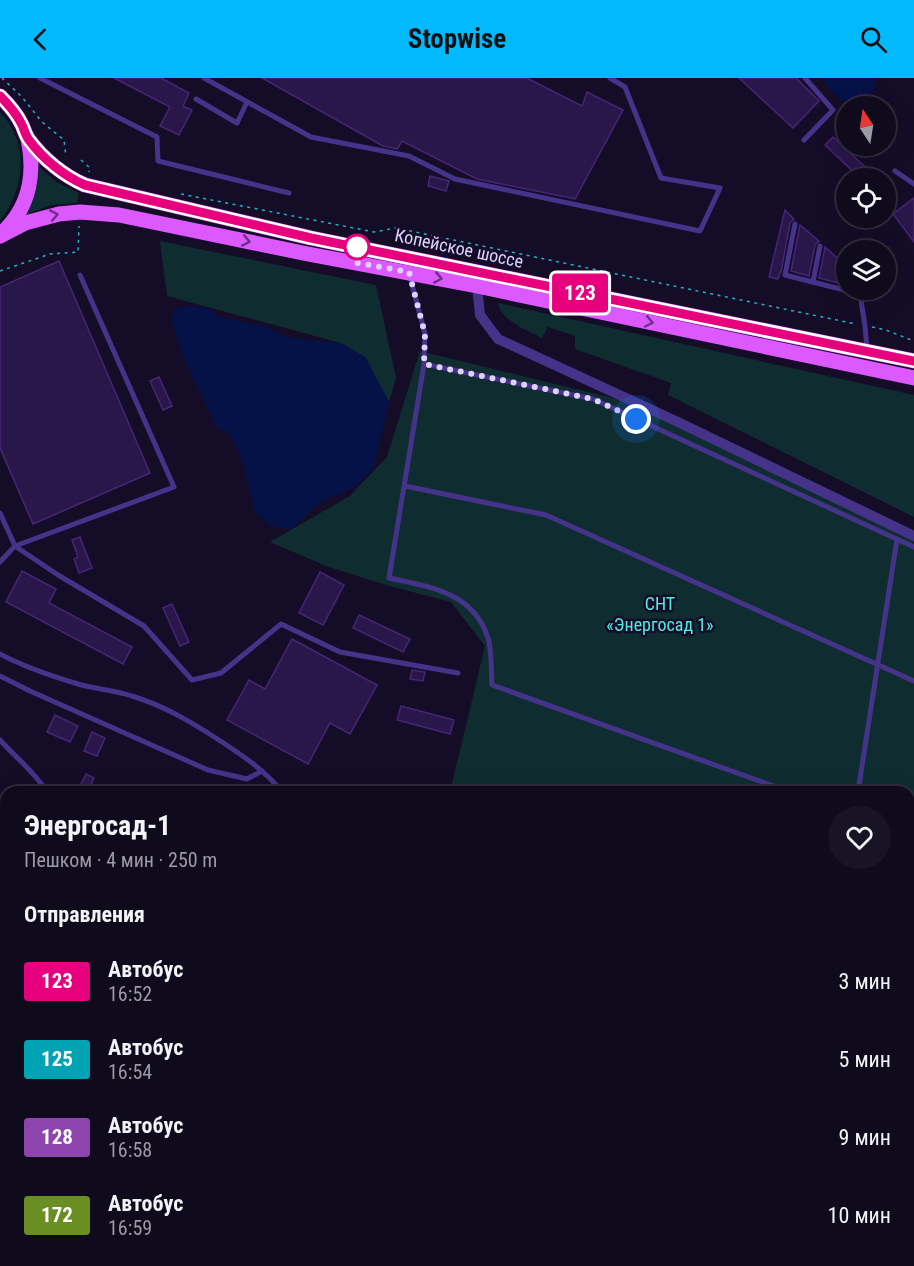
<!DOCTYPE html>
<html lang="ru">
<head>
<meta charset="utf-8">
<style>
	:root { --surface:#100a1d; --page:#191326; --text:#f1f3f6; --muted:#9c9aa4; --line:#302b3b; --accent:#00bafd }
	body { margin:0; font-family:"Roboto Condensed",sans-serif; background:var(--page); color:var(--text); height:100vh; display:flex; flex-direction:column; font-size:22px; white-space:nowrap }
	* { box-sizing:border-box; margin:0 }
	p { font-size:20px; color:var(--muted) }
	.icon { flex:none; width:33px; height:33px; fill:none; stroke:currentColor; stroke-width:2; stroke-linecap:round; stroke-linejoin:round }
	.map { position:relative; flex:1; overflow:hidden }
	.panel { position:absolute; left:0px; top:708px; width:915px; height:480px; display:flex; flex-direction:column; background:var(--surface); border-radius:18px 18px 0 0; box-shadow:0 6px 24px #0002,0 0 0 2px var(--line) }
	.panel>* { flex:none }
	.badge { padding:0 12px; border-radius:4px; font-size:21px; line-height:39px }
	.needle { width:39px; rotate:348deg }
	.fabs { position:absolute; left:836px; top:18px; display:grid; gap:12px }
	.fabs a { display:grid; place-items:center; width:60px; height:60px; border-radius:50%; background:var(--surface); box-shadow:0 6px 24px #0002,0 0 0 2px var(--line); font-size:30px }
	.you { position:absolute; width:30px; height:30px; margin:-15px; border:4px solid #fff; border-radius:50%; background:#1a73e8; box-shadow:0 0 0 9px #1a73e833 }
	.map>.badge { position:absolute; translate:-50% -50%; box-shadow:0 0 0 3px #fff }
	h2 { padding:0 24px; font-size:22px; line-height:54px }
	.round { display:grid; place-items:center; flex:none; width:63px; height:63px; border-radius:32px; background:var(--page) }
	.head { display:flex; align-items:center; justify-content:space-between; height:102px; padding:0 24px }
	h1 { font-size:28px; font-weight:700; line-height:45px }
	ul { padding:0; list-style:none }
	li { display:flex; align-items:center; gap:18px; height:78px; padding:0 24px }
	li div { flex:1 }
	li b { display:block; font-size:22px }
	li em { font-style:normal }
	li .badge { min-width:66px; font-weight:700; text-align:center }
	header { display:flex; justify-content:space-between; align-items:center; height:78px; padding:0 24px; background:var(--accent); color:#111; font-size:27px; font-weight:700 }
	.map>svg:first-child { display:block }
	.green { fill:#0f2d31 }
	.water { fill:#051247 }
	.building { fill:#291749; stroke:#442678; stroke-width:1.5 }
	.lines { fill:none; stroke-linecap:round; stroke-linejoin:round }
	.path { stroke:#23b2c2; stroke-width:1.5; stroke-dasharray:3 4.5; stroke-linecap:butt }
	.service { stroke:#45338a; stroke-width:5 }
	.minor { stroke:#45338a; stroke-width:10 }
	.primary { stroke:#dc59ff; stroke-width:15 }
	.oneway { stroke:#6f2f88 }
	.line-casing { stroke:#fff; stroke-width:14 }
	.line { stroke:#e6007e; stroke-width:9 }
	.walk { stroke:#dfd2ff; stroke-width:6; stroke-dasharray:0 10.8 }
	.stop-dot { fill:#fff; stroke:#e6007e; stroke-width:3 }
	.labels { text-anchor:middle; dominant-baseline:central; stroke-width:5; stroke-linejoin:round; paint-order:stroke }
	.street-label { font-size:18px; fill:#dfd2ff; stroke:#150d27 }
	.park-label { font-size:18px; fill:#52ebde; stroke:#150d27 }
</style>
</head>
<body>
<header><svg class="icon" aria-label="back" viewBox="0 0 24 24"><path d="M15 5l-7 7 7 7"/></svg>Stopwise<svg class="icon" aria-label="search" viewBox="0 0 24 24"><circle cx="10" cy="10" r="6"/><path d="M15 15l6 6"/></svg></header>
<div class="map">
<svg width="914" height="1188" viewBox="0 0 914 1188">
	<rect width="100%" height="100%" fill="#150d27"/>
	<g class="green">
		<path d="M0,34C30,65 25,111 0,143Z"/>
		<polygon points="36,86 56,104 79,115 77,125 51,127 25,137"/>
		<polygon points="160,163 376,207 396,300 389,324 365,279 341,265 167,218"/>
		<path d="M498,225L914,317V439L668,317L671,305L575,271V258L548,249L542,260C527,252 502,244 498,225Z"/>
		<polygon points="420,273 633,325 914,462 914,814 909,813 909,714 450,714 485,568 451,524 386,507 326,488 270,464 350,418 387,379"/>
	</g>
	<g class="water">
		<path d="M823,0H874L875,10L867,20L852,28C840,21 828,14 823,0Z"/>
		<polygon points="188,228 209,230 219,239 267,249 285,259 341,265 365,279 389,324 373,391 356,409 320,424 291,451 270,448 255,434 241,379 229,354 218,351 182,277 171,239 175,231"/>
	</g>
	<g class="building">
		<polygon points="114,0 161,0 189,15 183,28 192,32 179,57 160,48 170,29"/>
		<polygon points="262,0 527,0 582,28 587,14 623,32 575,121 477,101 402,63 397,71 383,68"/>
		<polygon points="739,0 796,0 819,23 793,50"/>
		<polygon points="833,59 877,100 860,100 825,67"/>
		<polygon points="430,98 449,103 446,113 428,108"/>
		<polygon points="914,120 914,164 893,136"/>
		<polygon points="785,132 794,141 790,145 781,194 780,194 778,201 769,199"/>
		<polygon points="800,147 819,163 815,167 809,198 791,193"/>
		<polygon points="825,169 843,185 839,205 819,200"/>
		<polygon points="59,183 150,395 33,446 0,370 0,209"/>
		<polygon points="159,299 172,328 163,332 150,303"/>
		<polygon points="80,459 92,490 79,495 74,481 78,479 72,462"/>
		<polygon points="22,493 56,511 49,525 132,569 123,586 6,524"/>
		<polygon points="320,494 344,507 323,547 299,535"/>
		<polygon points="172,526 189,564 180,568 163,530"/>
		<polygon points="359,537 410,561 403,574 353,550"/>
		<polygon points="292,561 377,607 350,656 330,645 308,686 227,642 249,602 265,611"/>
		<polygon points="412,592 425,594 423,603 410,601"/>
		<polygon points="401,628 454,642 450,656 397,642"/>
		<polygon points="55,637 78,648 70,664 47,654"/>
		<polygon points="92,654 105,660 97,678 84,673"/>
		<polygon points="86,696 94,700 88,714 77,714"/>
	</g>
	<g class="lines">
		<g class="path">
			<polyline points="2,0 22,19 42,44 64,62 66,79"/>
			<polyline points="81,82 90,90 89,94"/>
			<polyline points="181,116 374,154 396,150 856,246"/>
			<polyline points="0,193 50,176 78,174 79,148"/>
			<polyline points="872,249 886,252 914,263"/>
		</g>
		<g class="service">
			<polyline points="40,0 157,59 158,83 289,115"/>
			<polyline points="204,0 311,59 409,78 455,101 700,153 720,110 661,100 625,9 610,0"/>
			<polyline points="196,21 237,45 247,24"/>
			<polyline points="804,62 833,32 805,0"/>
			<polyline points="895,93 914,106"/>
			<polyline points="795,146 785,197 860,216 865,248 867,271"/>
			<path d="M410,199L425,256L424,286L389,500C430,509 473,514 488,560C492,573 491,593 492,607L790,714"/>
			<polyline points="813,204 820,168"/>
			<polyline points="843,211 846,195"/>
			<polyline points="424,286 593,321 914,469"/>
			<polyline points="405,408 546,437 914,603"/>
			<polyline points="0,435 15,468 58,497 144,548 192,602 221,595 281,546 340,574 458,595"/>
			<polyline points="0,484 15,468 174,409 80,197"/>
			<path d="M0,576C24,589 51,598 78,606C95,611 114,612 132,618C165,628 193,645 222,664C243,678 266,693 282,714"/>
			<polyline points="0,598 30,613 208,692 247,701 262,693"/>
			<path d="M0,662C15,679 35,694 47,714"/>
			<polyline points="858,714 897,461"/>
			<polyline points="909,758 914,760"/>
			<polyline points="0,811 6,805"/>
			<polyline points="909,879 914,880"/>
			<polyline points="0,1059 6,1060"/>
			<polyline points="909,1176 914,1177"/>
			<polyline points="157,1182 164,1188"/>
			<polyline points="358,1182 359,1188"/>
			<polyline points="664,1182 675,1188"/>
			<polyline points="777,1182 825,1188"/>
			<polyline points="110,1188 113,1182"/>
			<polyline points="498,1188 499,1182"/>
			<polyline points="847,1188 848,1182"/>
		</g>
		<g class="minor">
			<polyline points="477,208 480,237 498,261 678,344 914,458"/>
			<polyline points="433,1188 433,1182"/>
		</g>
		<g class="primary">
			<path d="M0,18C8,26 16,35 21,45C24,50 25,57 29,62C43,81 64,98 85,107L311,160L914,283"/>
			<path d="M5,152C30,127 35,94 28,61"/>
			<polyline points="0,158 25,145 59,136 80,134 119,137 308,176 477,208 914,300"/>
		</g>
	</g>
	<defs><path id="oneway-chevron" d="M-2-3.5L2.5 0L-2 3.5" fill="none" stroke-width="1.6" stroke-linecap="round" stroke-linejoin="round" transform="scale(1.5)"/></defs>
	<g class="oneway">
		<use href="#oneway-chevron" transform="translate(54 137) rotate(-11)"/>
		<use href="#oneway-chevron" transform="translate(246 163) rotate(11)"/>
		<use href="#oneway-chevron" transform="translate(438 200) rotate(11)"/>
		<use href="#oneway-chevron" transform="translate(649 244) rotate(12)"/>
	</g>
	<g class="lines">
		<defs>
			<path id="line" d="M0,18C8,26 16,35 21,45C24,50 25,57 29,62C43,81 64,98 85,107L311,160L914,283"/>
		</defs>
		<use href="#line" class="line-casing"/>
		<use href="#line" class="line"/>
		<polyline class="walk" points="357,169 352,184 409,194 425,256 424,286 593,321 636,341"/>
	</g>
	<circle class="stop-dot" cx="357" cy="169" r="12"/>
	<g class="labels">
		<g class="street-label">
			<text transform="translate(459 170) rotate(12)">Копейское шоссе</text>
		</g>
		<g class="park-label">
			<text x="660" y="525">СНТ<tspan x="660" dy="21">«Энергосад 1»</tspan></text>
		</g>
	</g>
</svg>
<div class="fabs">
<a><svg class="needle" viewBox="-14 -14 28 28"><path d="M0-13l5 13h-10z" fill="#e53935"/><path d="M0 13l5-13h-10z" fill="#9c9aa4"/></svg></a>
<a><svg class="icon" aria-label="locate" viewBox="0 0 24 24"><circle cx="12" cy="12" r="6"/><path d="M12 2v4M12 18v4M2 12h4M18 12h4"/></svg></a>
<a><svg class="icon" aria-label="layers" viewBox="0 0 24 24"><path d="M12 4l9 5-9 5-9-5zM3 14l9 5 9-5"/></svg></a>
</div>
<div class="you" style="left:636px;top:341px"></div>
<b class="badge" style="left:580px;top:215px;background:#e6007e;color:#fff">123</b>
<section class="panel">
<div class="head"><div><h1>Энергосад-1</h1><p>Пешком · 4 мин · 250 m</p></div><a class="round"><svg class="icon" aria-label="heart" viewBox="0 0 24 24"><path d="M12 20l-8-8c-3-5 5-10 8-4 3-6 11-1 8 4z"/></svg></a></div>
<h2>Отправления</h2>
<ul>
<li><span class="badge" style="background:#e6007e;color:#fff">123</span><div><b>Автобус</b><p>16:52</p></div><em>3 мин</em></li>
<li><span class="badge" style="background:#00a3b4;color:#fff">125</span><div><b>Автобус</b><p>16:54</p></div><em>5 мин</em></li>
<li><span class="badge" style="background:#8e44ad;color:#fff">128</span><div><b>Автобус</b><p>16:58</p></div><em>9 мин</em></li>
<li><span class="badge" style="background:#6b8e23;color:#fff">172</span><div><b>Автобус</b><p>16:59</p></div><em>10 мин</em></li>
</ul>
</section>
</div>
</body>
</html>
